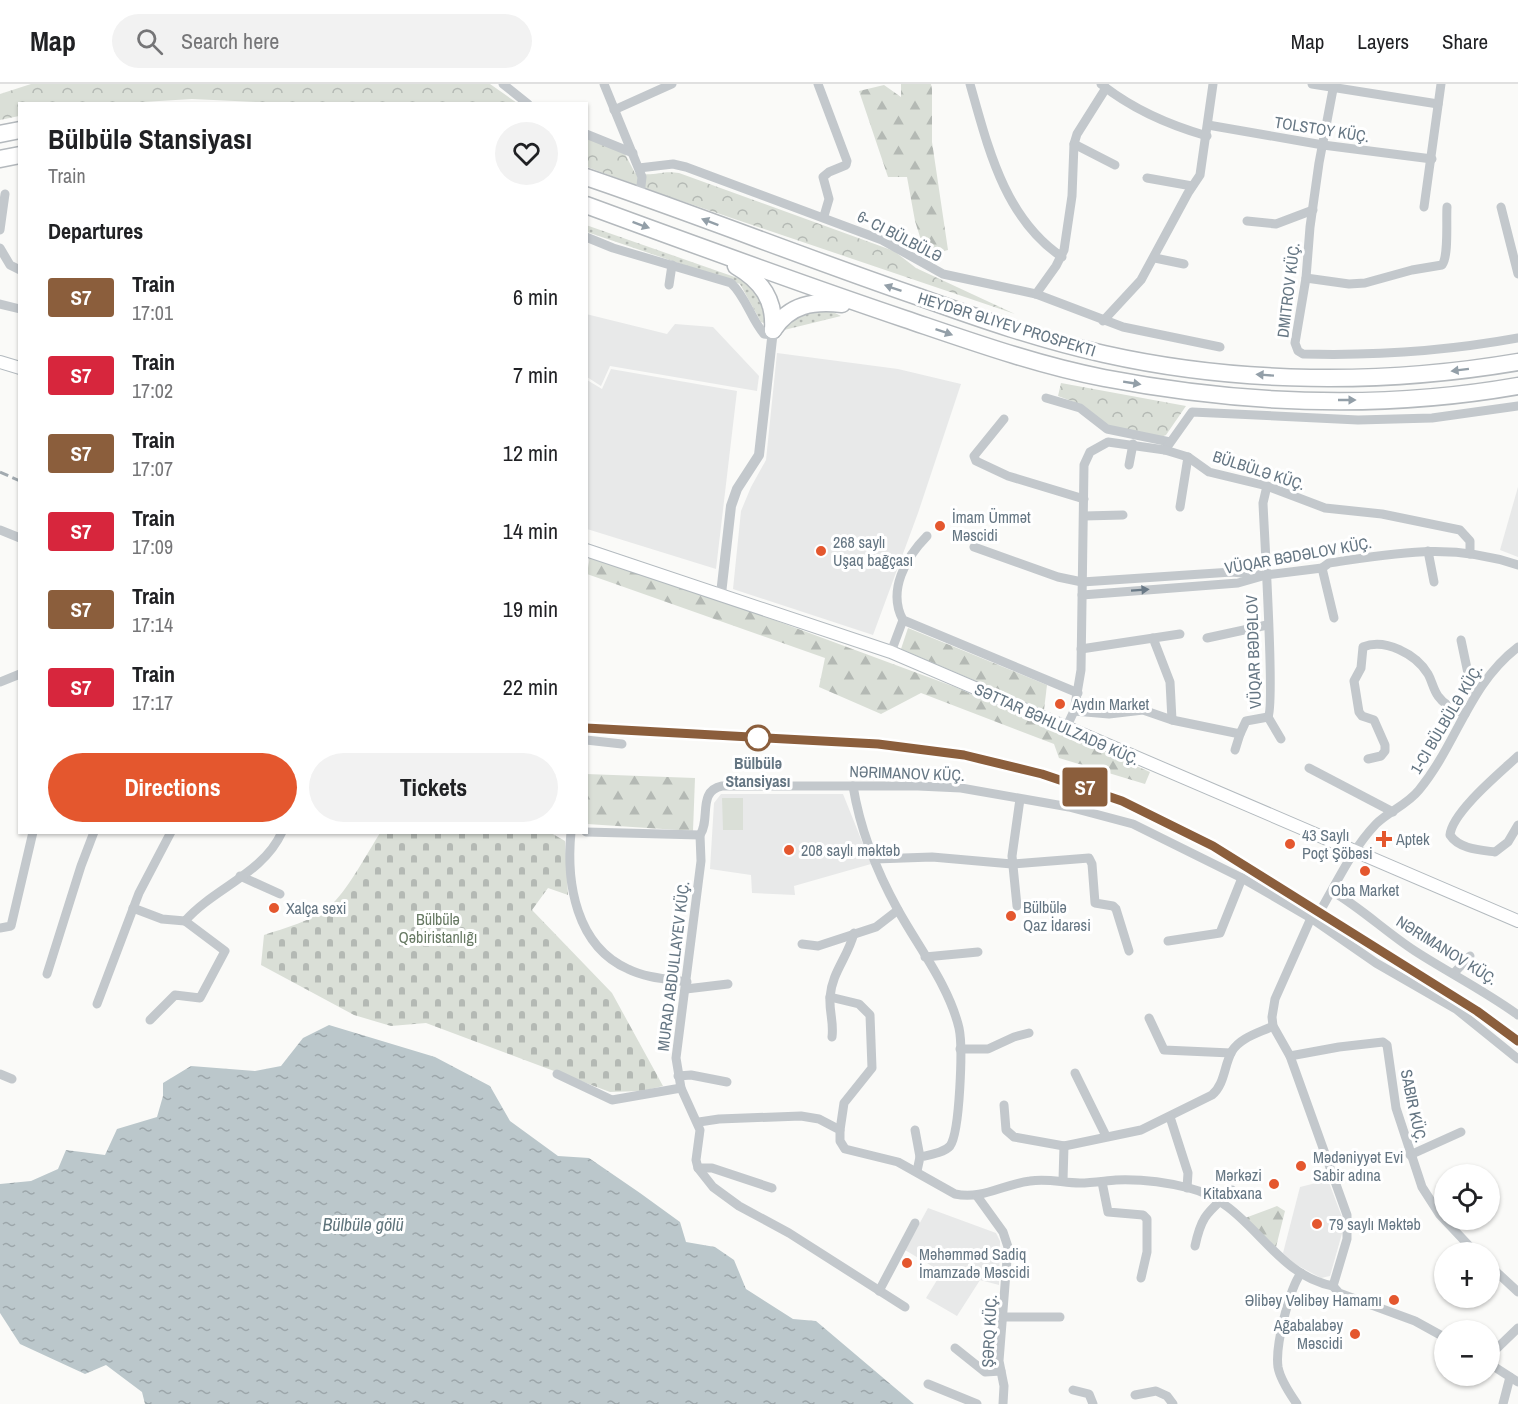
<!DOCTYPE html>
<html lang="en">
<head>
<meta charset="utf-8">
<style>
	:root { --surface:#fff; --page:#f2f2f2; --text:#202124; --muted:#757577; --line:#e0e0e0; --accent:#e4572e }
	body { margin:0; font-family:"Archivo Narrow",sans-serif; background:var(--page); color:var(--text); height:100vh; display:flex; flex-direction:column; font-size:22px; white-space:nowrap }
	* { box-sizing:border-box; margin:0 }
	p { font-size:20px; color:var(--muted) }
	.icon { flex:none; width:33px; height:33px; fill:none; stroke:currentColor; stroke-width:2; stroke-linecap:round; stroke-linejoin:round }
	.map { position:relative; flex:1; overflow:hidden }
	.drawer { position:absolute; left:18px; top:18px; width:570px; height:732px; display:flex; flex-direction:column; background:var(--surface); border-radius:0px; box-shadow:0 2px 4px #0004 }
	.drawer>* { flex:none }
	.badge { padding:0 12px; border-radius:4px; font-size:21px; line-height:39px }
	.tools { position:absolute; left:1434px; top:1080px; display:grid; gap:12px }
	.tools a { display:grid; place-items:center; width:66px; height:66px; border-radius:50%; background:var(--surface); box-shadow:0 2px 4px #0004; font-size:30px }
	.map>.badge { position:absolute; translate:-50% -50%; box-shadow:0 0 0 3px #fff }
	h2 { padding:0 30px; font-size:22px; line-height:54px }
	.round { display:grid; place-items:center; flex:none; width:63px; height:63px; border-radius:32px; background:var(--page) }
	.head { display:flex; align-items:center; justify-content:space-between; height:102px; padding:0 30px }
	h1 { font-size:28px; font-weight:700; line-height:45px }
	.cta { display:flex; gap:12px; margin-top:auto; padding:12px 30px }
	.cta a { flex:1; height:69px; border-radius:36px; background:var(--accent); color:#fff; font-size:24px; font-weight:700; line-height:69px; text-align:center }
	.cta a+a { background:var(--page); color:var(--text) }
	ul { padding:0; list-style:none }
	li { display:flex; align-items:center; gap:18px; height:78px; padding:0 30px }
	li div { flex:1 }
	li b { display:block; font-size:22px }
	li em { font-style:normal }
	li .badge { min-width:66px; font-weight:700; text-align:center }
	header { display:flex; align-items:center; gap:36px; box-sizing:border-box; height:84px; padding:0 30px; background:var(--surface); border-bottom:2px solid var(--line) }
	header strong { font-size:28px }
	nav { display:flex; gap:33px; margin-inline-start:auto; font-size:21px }
	.search { width:420px; height:54px; background:var(--page); display:flex; align-items:center; gap:15px; box-sizing:border-box; padding:0 21px; border-radius:33px; color:var(--muted); font-size:22px }
	.map>svg:first-child { display:block }
	.built { fill:#e8e9e9 }
	.grass { fill:url(#grass-dots) }
	.forest { fill:url(#forest-firs) }
	.cemetery { fill:url(#cemetery-stones) }
	.park { fill:url(#park-crowns) }
	.pitch { fill:#dadfd7 }
	.water { fill:url(#water-ripples) }
	.lines { fill:none; stroke-linecap:round; stroke-linejoin:round }
	.secondary-casing { stroke:#b3babf; stroke-width:14 }
	.motorway-casing { stroke:#b4b9bd; stroke-width:19 }
	.minor { stroke:#c3c8cc; stroke-width:9 }
	.tertiary { stroke:#c3c8cc; stroke-width:10 }
	.secondary { stroke:#fff; stroke-width:12 }
	.motorway { stroke:#fff; stroke-width:16 }
	.rail { stroke:#a2aab0; stroke-width:3; stroke-dasharray:9 4.5; stroke-linecap:butt }
	.oneway { fill:#939fa8 }
	.oneway2 { fill:#6a7a87 }
	.line-casing { stroke:#fff; stroke-width:14 }
	.line { stroke:#8b5e3c; stroke-width:9 }
	.poi-dot { fill:#e4572e; stroke:#fff; stroke-width:2 }
	.stop-dot { fill:#fff; stroke:#8b5e3c; stroke-width:3 }
	.labels { text-anchor:middle; dominant-baseline:central; stroke-width:6; stroke-linejoin:round; paint-order:stroke }
	.street-label { font-size:16px; fill:#657683; stroke:#fff }
	.poi-label { font-size:16px; fill:#657683; stroke:#fff; text-anchor:start }
	.stop-label { font-size:16px; font-weight:bold; fill:#657683; stroke:#fff }
	.park-label { font-size:16px; fill:#687a64; stroke:#fff }
	.water-label { font-size:18px; font-style:italic; fill:#60757c; stroke:#fff }
</style>
</head>
<body>
<header>
<strong>Map</strong>
<div class="search"><svg class="icon" aria-label="search" viewBox="0 0 24 24"><circle cx="10" cy="10" r="6"/><path d="M15 15l6 6"/></svg>Search here</div>
<nav><a>Map</a><a>Layers</a><a>Share</a></nav>
</header>
<div class="map">
<svg width="1518" height="1320" viewBox="0 0 1518 1320">
	<defs>
		<pattern id="grass-dots" width="8" height="8" patternUnits="userSpaceOnUse" patternTransform="scale(1.5)"><rect width="8" height="8" fill="#dadfd7"/><path d="M2 2h.1M6 6h.1" fill="none" stroke="#b4b9b4" stroke-width="1.8" stroke-linecap="round"/></pattern>
		<pattern id="forest-firs" width="22" height="20" patternUnits="userSpaceOnUse" patternTransform="scale(1.5)"><rect width="22" height="20" fill="#dadfd7"/><path d="M5 1l3.5 6h-7zM16 11l3.5 6h-7z" fill="#b4b9b4"/></pattern>
		<pattern id="cemetery-stones" width="16" height="16" patternUnits="userSpaceOnUse" patternTransform="scale(1.5)"><rect width="16" height="16" fill="#dadfd7"/><path d="M2 7V4a2 2 0 0 1 4 0v3zM10 15v-3a2 2 0 0 1 4 0v3z" fill="#b4b9b4"/></pattern>
		<pattern id="park-crowns" width="20" height="18" patternUnits="userSpaceOnUse" patternTransform="scale(1.5)"><rect width="20" height="18" fill="#dadfd7"/><path d="M2 6a3 3 0 1 1 6 0M12 15a3 3 0 1 1 6 0" fill="none" stroke="#b4b9b4"/></pattern>
		<pattern id="water-ripples" width="26" height="14" patternUnits="userSpaceOnUse" patternTransform="scale(1.5)"><rect width="26" height="14" fill="#bbc7cb"/><path d="M2 4q2-2 4 0t4 0M15 11q2-2 4 0t4 0" fill="none" stroke="#9ca6aa"/></pattern>
	</defs>
	<rect width="100%" height="100%" fill="#fafaf8"/>
	<g class="built">
		<polygon points="586,230 667,250 675,240 713,243 759,292 757,307 610,282 601,302 587,293"/>
		<polygon points="777,269 898,285 961,300 918,429 873,551 733,505 741,427 751,403 766,376"/>
		<polygon points="611,285 737,307 716,485 587,445 587,296 602,305"/>
		<polygon points="1518,403 1518,473 1500,466"/>
		<polygon points="721,710 843,710 871,780 794,802 795,811 752,809 751,791 710,785 714,719"/>
		<polygon points="1328,1096 1342,1133 1343,1146 1330,1192 1321,1194 1295,1180 1283,1169 1300,1103"/>
		<polygon points="928,1124 996,1149 1000,1157 999,1201 980,1196 957,1232 926,1214 942,1188 905,1166"/>
	</g>
	<g class="grass">
		<polygon points="586,141 749,198 760,207 766,240 761,238 740,200 587,148"/>
		<polygon points="829,226 841,232 780,247 794,230"/>
	</g>
	<g class="forest">
		<polygon points="901,0 931,0 932,5 932,58 948,166 926,172 915,137 907,93 888,93 859,7 884,1 901,13"/>
		<polygon points="590,472 736,522 955,603 1150,688 1145,700 1059,674 1054,660 921,609 881,630 819,603 825,574 587,490"/>
		<polygon points="908,544 1047,601 1044,626 901,565"/>
		<polygon points="586,690 695,694 693,747 587,740"/>
		<polygon points="1277,1122 1285,1127 1276,1163 1245,1134"/>
	</g>
	<path class="cemetery" d="M380,749H551L565,757L568,811L548,804L532,826L612,909L663,1002L642,1007L610,1008L426,939L391,942L354,931L261,881L264,851C285,844 311,837 329,823C346,809 368,768 380,749Z"/>
	<g class="park">
		<polygon points="31,0 490,0 517,19 297,20 192,15 110,20 20,20 19,32 0,36 0,10"/>
		<path d="M586,53L625,70L635,89C655,93 661,86 679,89L894,167L916,184L1015,230L667,112L587,83Z"/>
		<polygon points="1061,299 1186,322 1166,351 1159,354 1106,341 1082,321 1058,312"/>
	</g>
	<polygon class="pitch" points="722,714 743,714 743,746 723,746"/>
	<polygon class="water" points="329,941 435,973 490,1002 510,1037 558,1072 589,1074 640,1109 680,1138 686,1158 715,1163 734,1176 746,1205 793,1235 816,1237 914,1320 145,1320 142,1308 106,1281 85,1290 20,1260 0,1229 0,1100 31,1097 58,1085 66,1066 105,1071 117,1045 157,1033 163,1012 163,999 191,982 255,987 281,982 303,954"/>
	<g class="lines">
		<defs>
			<g id="secondary">
				<polyline points="0,278 20,284"/>
				<polyline points="586,466 891,568 1518,837"/>
			</g>
			<g id="motorway">
				<polyline points="0,50 20,46"/>
				<polyline points="0,75 20,71"/>
				<path d="M586,93C698,131 808,175 919,213C980,235 1041,256 1104,270C1238,300 1383,301 1518,278"/>
				<path d="M586,121C692,160 798,199 905,235C970,257 1037,281 1104,294C1240,320 1382,326 1518,302"/>
				<path d="M736,182C762,197 775,216 773,246"/>
				<path d="M773,246C790,220 813,217 842,220"/>
			</g>
		</defs>
		<use href="#secondary" class="secondary-casing"/>
		<use href="#motorway" class="motorway-casing"/>
		<g class="minor">
			<polyline points="503,0 528,20"/>
			<polyline points="604,0 642,93 640,111"/>
			<polyline points="818,0 847,77 846,81 829,88 823,93 829,115 824,132"/>
			<path d="M970,0C988,63 1004,134 1062,173"/>
			<path d="M1101,0C1132,25 1169,41 1207,52"/>
			<polyline points="1312,0 1438,20"/>
			<path d="M1334,0L1319,79L1310,143L1306,194L1295,259L1298,267L1303,270C1375,272 1447,267 1518,254"/>
			<polyline points="614,26 672,0"/>
			<polyline points="1208,41 1323,61 1432,75"/>
			<polyline points="586,50 633,69"/>
			<polyline points="1074,60 1115,81"/>
			<polyline points="639,84 673,80 686,83 882,156 943,190 1036,210 1123,243 1220,263"/>
			<polyline points="1147,94 1192,102"/>
			<polyline points="1424,123 1441,0"/>
			<polyline points="1501,123 1518,190"/>
			<polyline points="1247,137 1276,140 1313,126"/>
			<polyline points="0,146 5,110"/>
			<path d="M586,153L613,164L731,199C746,213 751,235 764,250L772,251"/>
			<polyline points="0,164 10,181 20,186"/>
			<polyline points="1155,174 1184,180"/>
			<path d="M1306,194L1349,200L1365,199L1412,186L1442,181C1449,172 1446,137 1447,123"/>
			<polyline points="669,201 672,181"/>
			<polyline points="1036,210 1056,182 1064,166 1072,112 1074,60 1077,50 1106,4"/>
			<polyline points="0,220 20,225"/>
			<polyline points="1103,237 1141,196 1188,109 1200,91 1213,0"/>
			<polyline points="1046,314 1080,324 1107,345 1170,358"/>
			<polyline points="1004,335 974,372 976,377 1008,392 1084,415"/>
			<polyline points="1165,366 1192,328 1358,336 1432,334 1518,322"/>
			<polyline points="1129,381 1133,360"/>
			<polyline points="1180,423 1188,373"/>
			<polyline points="1084,432 1123,431"/>
			<polyline points="0,446 20,454"/>
			<path d="M927,452C906,473 887,507 903,536L1078,609"/>
			<polyline points="974,463 1058,493 1082,498 1232,488 1261,491"/>
			<polyline points="1428,467 1434,498"/>
			<polyline points="1322,484 1334,534"/>
			<path d="M1082,511L1238,499L1266,491L1322,484L1329,479C1397,469 1451,458 1518,481"/>
			<polyline points="1153,554 1170,598 1172,636"/>
			<polyline points="1207,554 1267,541"/>
			<polyline points="1461,556 1473,613"/>
			<polyline points="1081,565 1180,550"/>
			<polyline points="891,568 903,536"/>
			<polyline points="0,598 20,590"/>
			<path d="M1074,627L1109,630L1143,626L1172,636L1240,650L1246,637L1268,633C1275,623 1264,445 1263,419L1267,402"/>
			<polyline points="1268,633 1281,655"/>
			<polyline points="1066,644 1074,627 1081,586 1084,381 1090,368 1108,358 1165,366 1188,373 1209,388 1267,402 1325,424 1382,430 1460,446 1470,457 1470,470"/>
			<polyline points="586,656 622,660"/>
			<polyline points="1235,666 1240,650"/>
			<path d="M1518,672C1501,688 1452,728 1450,751C1459,765 1480,766 1495,768L1508,758L1518,741"/>
			<path d="M1368,675L1381,672L1385,667V661L1374,636L1362,632L1359,628L1354,597L1361,584L1363,563C1385,554 1416,570 1428,590C1432,597 1433,605 1438,612C1444,621 1455,626 1465,630"/>
			<polyline points="1309,684 1393,728"/>
			<path d="M853,702C860,745 877,788 898,826C919,864 949,902 959,944C963,962 960,1048 950,1062C944,1069 929,1071 920,1073L917,1087"/>
			<path d="M571,748C566,799 576,862 628,885C646,894 668,895 687,898"/>
			<path d="M586,748L700,751C711,735 697,707 722,702H918L961,704L1069,723L1133,740L1242,794L1311,834L1376,879L1456,925L1518,975"/>
			<polyline points="700,751 701,777 676,974 681,1004 700,1046 696,1076 698,1084 713,1103 739,1122 789,1149 905,1223"/>
			<polyline points="875,775 932,773 1012,780 1089,774 1092,780 1095,819 1113,822 1116,825 1129,867"/>
			<polyline points="240,792 280,810"/>
			<path d="M1332,807C1361,824 1386,848 1415,867C1449,889 1485,907 1518,931"/>
			<polyline points="1017,822 1012,772 1020,715"/>
			<path d="M133,824L162,835L185,837C214,804 263,790 282,748"/>
			<polyline points="0,844 11,842 33,748"/>
			<polyline points="1168,857 1220,849 1242,794"/>
			<polyline points="802,860 818,862 876,843 898,826"/>
			<polyline points="925,873 978,868"/>
			<polyline points="1454,889 1470,872"/>
			<polyline points="47,890 81,782 94,748"/>
			<polyline points="686,905 728,900"/>
			<path d="M830,913C829,928 834,938 832,953"/>
			<polyline points="97,920 139,809 171,748"/>
			<polyline points="1149,934 1164,966 1231,969"/>
			<polyline points="150,936 175,911 200,914 225,867 185,837"/>
			<polyline points="960,965 988,965 1014,953 1029,949"/>
			<polyline points="1290,972 1339,963 1383,958 1387,961 1396,1024 1422,1103 1440,1131 1475,1168"/>
			<polyline points="1075,989 1106,1052"/>
			<polyline points="0,990 12,995"/>
			<polyline points="557,990 612,1016 681,1004"/>
			<polyline points="678,992 691,991 727,998"/>
			<path d="M1004,1021L1006,1046L1014,1053L1064,1062L1074,1060L1141,1046L1212,1011C1225,1000 1224,981 1232,967C1241,953 1259,949 1273,942"/>
			<polyline points="1170,1033 1188,1089 1187,1104"/>
			<path d="M699,1038L719,1035L801,1032L819,1035L840,1046V1057L845,1065L898,1078L955,1110C982,1116 1004,1100 1030,1097C1048,1094 1063,1099 1080,1099C1092,1099 1104,1097 1116,1096C1141,1095 1165,1098 1189,1104C1251,1119 1271,1190 1333,1202"/>
			<path d="M840,1046L844,1019L872,984L870,931L859,920L830,913C832,888 848,873 854,849"/>
			<polyline points="915,1046 920,1073"/>
			<polyline points="1410,1071 1461,1048"/>
			<polyline points="698,1084 712,1084 772,1104"/>
			<polyline points="1063,1096 1064,1062"/>
			<polyline points="1102,1098 1108,1128 1143,1131 1147,1135 1147,1168 1141,1194"/>
			<polyline points="977,1112 1003,1148 1008,1163 999,1277 1004,1302 1003,1320"/>
			<path d="M1195,1162C1202,1129 1209,1128 1232,1106"/>
			<polyline points="1490,1182 1518,1208"/>
			<path d="M1333,1202L1347,1155V1131L1290,972L1273,942L1272,933L1275,915L1311,834L1319,829C1336,800 1352,765 1376,740C1389,727 1407,721 1419,706C1457,660 1469,600 1518,563"/>
			<polyline points="1333,1202 1339,1209 1415,1237 1444,1253"/>
			<polyline points="879,1207 915,1139"/>
			<polyline points="1003,1233 1060,1233"/>
			<polyline points="955,1264 985,1288 1001,1287"/>
			<polyline points="1490,1271 1518,1244"/>
			<polyline points="1490,1280 1518,1298"/>
			<polyline points="928,1300 977,1320"/>
			<polyline points="1073,1306 1089,1310 1093,1320"/>
			<polyline points="1135,1311 1156,1307 1167,1312 1173,1320"/>
			<path d="M1297,1320C1290,1310 1280,1295 1278,1283C1275,1262 1289,1206 1301,1189"/>
			<polyline points="1503,1320 1510,1293"/>
		</g>
		<polyline class="tertiary" points="721,510 731,422 737,405 759,371 773,246"/>
		<use href="#secondary" class="secondary"/>
		<use href="#motorway" class="motorway"/>
		<g class="rail">
			<polyline points="0,388 20,397"/>
			<polyline points="586,644 877,660 964,671 1042,690 1105,710 1155,731 1213,762 1477,927 1518,957"/>
		</g>
	</g>
	<defs><path id="oneway-solid" d="M-6-.8H1V-3.2L6.5 0L1 3.2V.8H-6Z" transform="scale(1.5)"/></defs>
	<g class="oneway">
		<use href="#oneway-solid" transform="translate(710 138) rotate(-159)"/>
		<use href="#oneway-solid" transform="translate(641 141) rotate(20)"/>
		<use href="#oneway-solid" transform="translate(893 204) rotate(-161)"/>
		<use href="#oneway-solid" transform="translate(944 248) rotate(19)"/>
		<use href="#oneway-solid" transform="translate(1460 286) rotate(173)"/>
		<use href="#oneway-solid" transform="translate(1265 291) rotate(-176)"/>
		<use href="#oneway-solid" transform="translate(1132 299) rotate(9)"/>
		<use href="#oneway-solid" transform="translate(1347 316)"/>
	</g>
	<use class="oneway2" href="#oneway-solid" transform="translate(1140 506) rotate(-4)"/>
	<g class="lines">
		<defs>
			<polyline id="line" points="586,644 878,660 964,671 1042,690 1122,717 1213,762 1477,927 1518,957"/>
		</defs>
		<use href="#line" class="line-casing"/>
		<use href="#line" class="line"/>
	</g>
	<g class="poi-dot">
		<circle cx="940" cy="442" r="6"/>
		<circle cx="821" cy="467" r="6"/>
		<circle cx="1060" cy="620" r="6"/>
		<path d="M1381 746h6v6h6v6h-6v6h-6v-6h-6v-6h6z"/>
		<circle cx="1290" cy="760" r="6"/>
		<circle cx="789" cy="766" r="6"/>
		<circle cx="1365" cy="787" r="6"/>
		<circle cx="274" cy="824" r="6"/>
		<circle cx="1011" cy="832" r="6"/>
		<circle cx="1301" cy="1082" r="6"/>
		<circle cx="1274" cy="1100" r="6"/>
		<circle cx="1317" cy="1140" r="6"/>
		<circle cx="907" cy="1179" r="6"/>
		<circle cx="1394" cy="1216" r="6"/>
		<circle cx="1355" cy="1250" r="6"/>
	</g>
	<circle class="stop-dot" cx="758" cy="654" r="12"/>
	<g class="labels">
		<g class="street-label">
			<text transform="translate(1322 45) rotate(9)">TOLSTOY KÜÇ.</text>
			<text transform="translate(900 152) rotate(27)">6- CI BÜLBÜLƏ</text>
			<text transform="translate(1288 206) rotate(-83)">DMITROV KÜÇ.</text>
			<text transform="translate(1007 240) rotate(17)">HEYDƏR ƏLIYEV PROSPEKTI</text>
			<text transform="translate(1259 386) rotate(18)">BÜLBÜLƏ KÜÇ.</text>
			<text transform="translate(1298 471) rotate(-10)">VÜQAR BƏDƏLOV KÜÇ.</text>
			<text transform="translate(1253 568) rotate(-92)">VÜQAR BƏDƏLOV</text>
			<text transform="translate(1446 635) rotate(-59)">1-CI BÜLBÜLƏ KÜÇ.</text>
			<text transform="translate(1057 640) rotate(24)">SƏTTAR BƏHLULZADƏ KÜÇ.</text>
			<text transform="translate(907 689) rotate(2)">NƏRIMANOV KÜÇ.</text>
			<text transform="translate(1447 866) rotate(32)">NƏRIMANOV KÜÇ.</text>
			<text transform="translate(673 882) rotate(-83)">MURAD ABDULLAYEV KÜÇ.</text>
			<text transform="translate(1414 1022) rotate(78)">SABIR KÜÇ.</text>
			<text transform="translate(989 1247) rotate(-87)">ŞƏRQ KÜÇ.</text>
		</g>
		<g class="poi-label">
			<text x="952" y="433">İmam Ümmət<tspan x="952" dy="18">Məscidi</tspan></text>
			<text x="833" y="458">268 saylı<tspan x="833" dy="18">Uşaq bağçası</tspan></text>
			<text x="1072" y="620">Aydın Market</text>
			<text x="1302" y="751">43 Saylı<tspan x="1302" dy="18">Poçt Şöbəsi</tspan></text>
			<text x="1396" y="755">Aptek</text>
			<text x="801" y="766">208 saylı məktəb</text>
			<text x="1365" y="806" text-anchor="middle">Oba Market</text>
			<text x="1023" y="823">Bülbülə<tspan x="1023" dy="18">Qaz İdarəsi</tspan></text>
			<text x="286" y="824">Xalça sexi</text>
			<text x="1313" y="1073">Mədəniyyət Evi<tspan x="1313" dy="18">Sabir adına</tspan></text>
			<text x="1262" y="1091" text-anchor="end">Mərkəzi<tspan x="1262" dy="18">Kitabxana</tspan></text>
			<text x="1329" y="1140">79 saylı Məktəb</text>
			<text x="919" y="1170">Məhəmməd Sadiq<tspan x="919" dy="18">İmamzadə Məscidi</tspan></text>
			<text x="1382" y="1216" text-anchor="end">Əlibəy Vəlibəy Hamamı</text>
			<text x="1343" y="1241" text-anchor="end">Ağabalabəy<tspan x="1343" dy="18">Məscidi</tspan></text>
		</g>
		<g class="stop-label">
			<text x="758" y="679">Bülbülə<tspan x="758" dy="18">Stansiyası</tspan></text>
		</g>
		<g class="park-label">
			<text x="438" y="835">Bülbülə<tspan x="438" dy="18">Qəbiristanlığı</tspan></text>
		</g>
		<g class="water-label">
			<text x="363" y="1140">Bülbülə gölü</text>
		</g>
	</g>
</svg>
<div class="tools">
<a><svg class="icon" aria-label="locate" viewBox="0 0 24 24"><circle cx="12" cy="12" r="6"/><path d="M12 2v4M12 18v4M2 12h4M18 12h4"/></svg></a>
<a>+</a>
<a>−</a>
</div>
<b class="badge" style="left:1085px;top:703px;background:#8b5e3c;color:#fff">S7</b>
<section class="drawer">
<div class="head"><div><h1>Bülbülə Stansiyası</h1><p>Train</p></div><a class="round"><svg class="icon" aria-label="heart" viewBox="0 0 24 24"><path d="M12 20l-8-8c-3-5 5-10 8-4 3-6 11-1 8 4z"/></svg></a></div>
<h2>Departures</h2>
<ul>
<li><span class="badge" style="background:#8b5e3c;color:#fff">S7</span><div><b>Train</b><p>17:01</p></div><em>6 min</em></li>
<li><span class="badge" style="background:#d7263d;color:#fff">S7</span><div><b>Train</b><p>17:02</p></div><em>7 min</em></li>
<li><span class="badge" style="background:#8b5e3c;color:#fff">S7</span><div><b>Train</b><p>17:07</p></div><em>12 min</em></li>
<li><span class="badge" style="background:#d7263d;color:#fff">S7</span><div><b>Train</b><p>17:09</p></div><em>14 min</em></li>
<li><span class="badge" style="background:#8b5e3c;color:#fff">S7</span><div><b>Train</b><p>17:14</p></div><em>19 min</em></li>
<li><span class="badge" style="background:#d7263d;color:#fff">S7</span><div><b>Train</b><p>17:17</p></div><em>22 min</em></li>
</ul>
<div class="cta"><a>Directions</a><a>Tickets</a></div>
</section>
</div>
</body>
</html>
